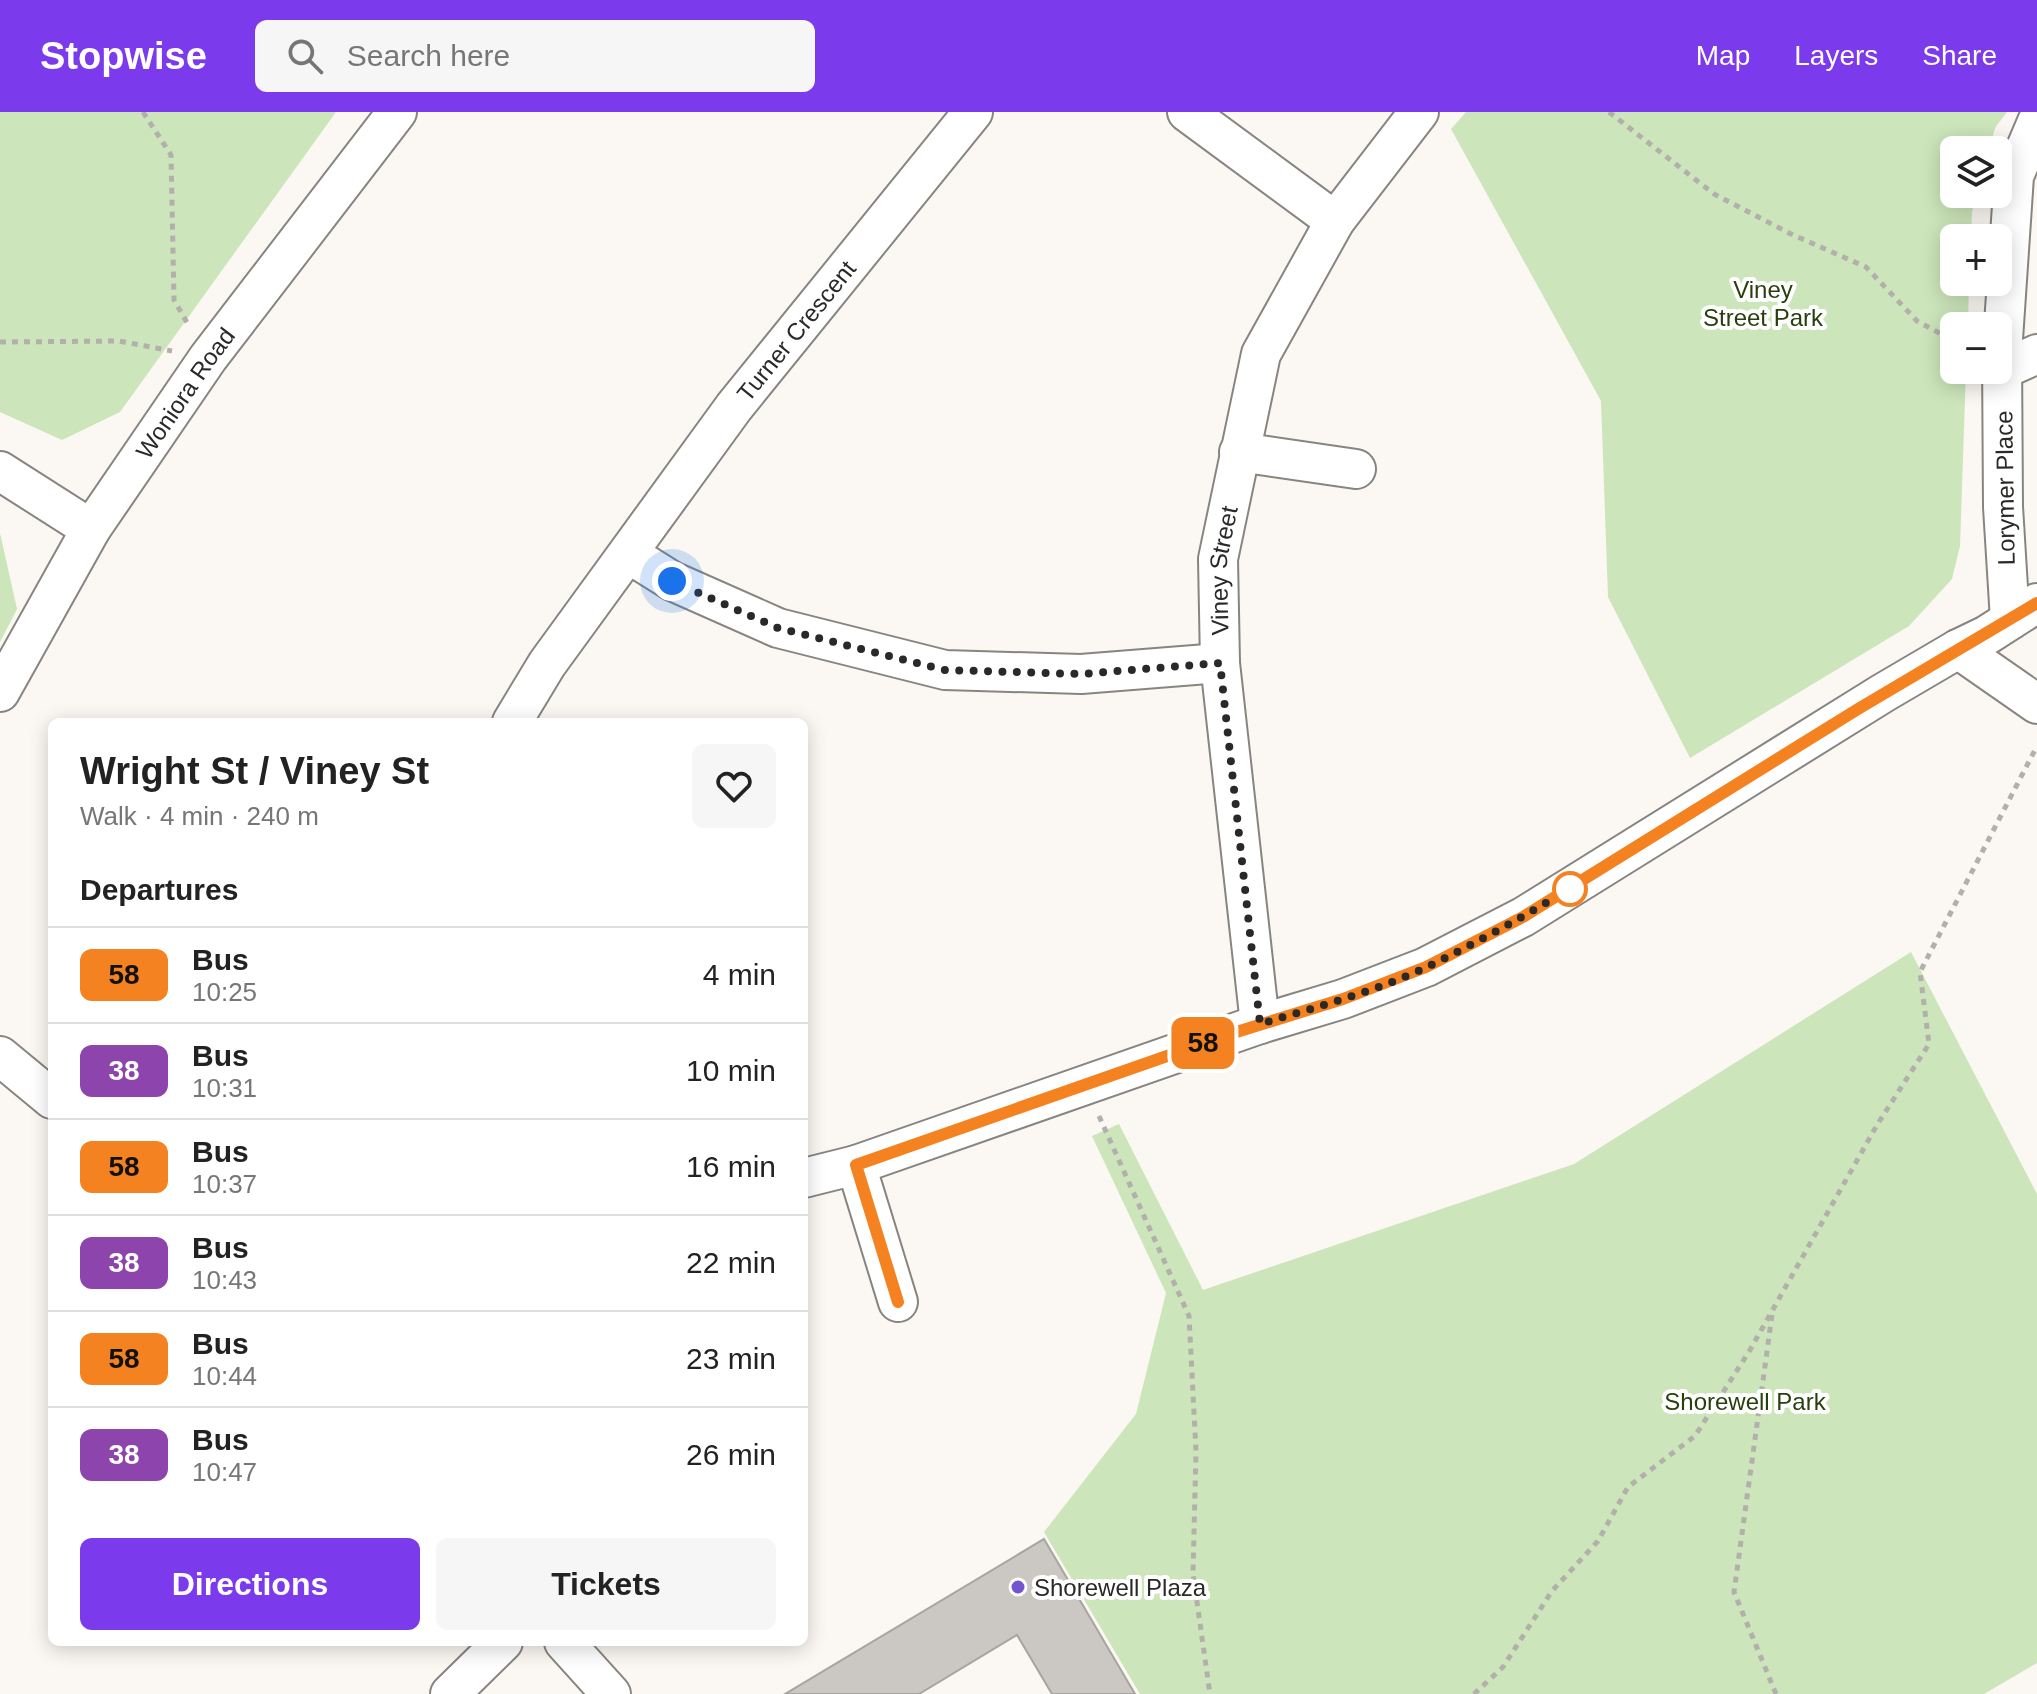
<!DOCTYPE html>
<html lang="en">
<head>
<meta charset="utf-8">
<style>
	:root { --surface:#fff; --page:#f6f6f6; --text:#222; --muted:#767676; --line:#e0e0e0; --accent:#7c3aed }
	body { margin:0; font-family:Arial,sans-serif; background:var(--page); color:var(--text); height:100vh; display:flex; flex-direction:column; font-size:30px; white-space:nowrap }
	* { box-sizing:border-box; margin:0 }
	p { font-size:26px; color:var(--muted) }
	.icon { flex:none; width:44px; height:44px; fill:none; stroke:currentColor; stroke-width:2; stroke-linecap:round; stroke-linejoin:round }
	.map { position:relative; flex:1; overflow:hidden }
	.drawer { position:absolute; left:48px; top:606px; width:760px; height:928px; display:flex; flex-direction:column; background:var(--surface); border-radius:12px; box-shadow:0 4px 20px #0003 }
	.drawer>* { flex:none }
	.badge { padding:0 16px; border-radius:12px; font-size:28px; line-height:52px }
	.buttons { position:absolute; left:1940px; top:24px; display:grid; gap:16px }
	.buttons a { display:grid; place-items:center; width:72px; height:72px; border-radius:12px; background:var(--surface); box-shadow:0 4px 20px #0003; font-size:40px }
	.you { position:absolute; width:40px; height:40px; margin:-20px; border:6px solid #fff; border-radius:50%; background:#1a73e8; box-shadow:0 0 0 12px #1a73e833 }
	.map>.badge { position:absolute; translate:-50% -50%; box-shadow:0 0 0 4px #fff }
	h2 { padding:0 32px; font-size:30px; line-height:72px }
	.round { display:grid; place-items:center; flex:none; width:84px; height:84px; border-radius:12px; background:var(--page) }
	.headline { display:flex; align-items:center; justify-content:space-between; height:136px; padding:0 32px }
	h1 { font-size:38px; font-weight:700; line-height:60px }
	.primary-button { display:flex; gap:16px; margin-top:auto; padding:16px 32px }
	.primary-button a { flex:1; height:92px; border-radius:12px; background:var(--accent); color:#fff; font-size:32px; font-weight:700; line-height:92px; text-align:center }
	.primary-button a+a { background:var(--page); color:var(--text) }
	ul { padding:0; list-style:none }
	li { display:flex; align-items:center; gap:24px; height:96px; padding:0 32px; border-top:2px solid var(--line) }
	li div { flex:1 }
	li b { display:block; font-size:30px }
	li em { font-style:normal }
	li .badge { min-width:88px; font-weight:700; text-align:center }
	header { display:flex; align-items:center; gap:48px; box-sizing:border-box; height:112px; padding:0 40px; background:var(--accent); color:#fff }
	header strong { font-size:38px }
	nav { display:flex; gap:44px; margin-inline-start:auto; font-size:28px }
	.search { width:560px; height:72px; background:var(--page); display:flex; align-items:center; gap:20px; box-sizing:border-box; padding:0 28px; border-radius:12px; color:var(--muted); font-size:30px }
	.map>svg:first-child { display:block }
	.green { fill:#cce5ba }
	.building { fill:#cbc7c3; stroke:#a8a4a0; stroke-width:2 }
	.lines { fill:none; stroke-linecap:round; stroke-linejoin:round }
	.minor-casing { stroke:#888581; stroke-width:42 }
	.path { stroke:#b3b0ac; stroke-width:5; stroke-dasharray:6 6; stroke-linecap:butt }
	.minor { stroke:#fff; stroke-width:38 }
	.line-casing { stroke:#fff; stroke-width:18 }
	.line { stroke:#f58220; stroke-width:12 }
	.walk { stroke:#2a2927; stroke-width:8; stroke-dasharray:0 14.4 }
	.stop-dot { fill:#fff; stroke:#f58220; stroke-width:4 }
	.poi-dot { fill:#7255cf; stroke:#fff; stroke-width:3 }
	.labels { text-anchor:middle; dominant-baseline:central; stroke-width:8; stroke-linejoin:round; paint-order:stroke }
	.park-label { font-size:24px; fill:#28400e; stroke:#fff }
	.street-label { font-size:24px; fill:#2a2927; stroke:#fff }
	.poi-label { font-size:24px; fill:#2a2927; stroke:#fff; text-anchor:start }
</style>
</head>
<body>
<header>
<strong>Stopwise</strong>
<div class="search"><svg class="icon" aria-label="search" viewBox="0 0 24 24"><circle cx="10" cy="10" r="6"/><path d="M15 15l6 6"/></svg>Search here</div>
<nav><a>Map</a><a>Layers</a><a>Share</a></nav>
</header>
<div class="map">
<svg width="2037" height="1582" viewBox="0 0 2037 1582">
	<rect width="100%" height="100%" fill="#fbf7f2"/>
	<g class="green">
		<polygon points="0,0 336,0 120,300 62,328 0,300"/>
		<polygon points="1466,0 2007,0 1995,16 1989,38 1954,38 1954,82 1977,82 1972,100 1971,126 1954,126 1954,170 1969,170 1968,214 1954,214 1954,258 1966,258 1960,434 1952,467 1909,514 1690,646 1608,485 1601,289 1451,17"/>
		<polygon points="0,421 17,497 0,530"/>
		<polygon points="1911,840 2037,1082 2037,1551 1984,1582 1140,1582 1044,1420 1136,1302 1166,1181 1092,1024 1119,1012 1203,1178 1574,1052"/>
	</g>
	<polygon class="building" points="1044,1427 1135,1582 1052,1582 1017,1523 919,1582 785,1582"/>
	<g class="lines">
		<defs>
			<g id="minor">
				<polyline points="1187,0 1335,109"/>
				<polyline points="2002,258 2037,242"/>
				<polyline points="1239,340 1356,357"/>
				<polyline points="0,359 91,417"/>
				<polyline points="629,442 672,469 778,516 945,558 1081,562 1220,551"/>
				<polyline points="2010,508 2003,395 2002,242 2014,64 2037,10"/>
				<polyline points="1958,537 2037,592"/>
				<path id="s1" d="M0,580L91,417L208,246L397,0"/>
				<path id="s2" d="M512,610L547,552L734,295L973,0"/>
				<path id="s3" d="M1260,912L1220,551L1218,447L1261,242L1335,109L1419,0"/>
				<polyline points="0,944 52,987"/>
				<polyline points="856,1053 898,1190"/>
				<polyline points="804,1066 856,1053 1260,912 1343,887 1426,855 1523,805 1883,581 1958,537 1987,523 2037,491"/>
				<polyline points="564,1530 611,1582"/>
				<polyline points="450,1582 503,1530"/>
			</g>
		</defs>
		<use href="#minor" class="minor-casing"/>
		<g class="path">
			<polyline points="143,0 171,43 174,188 189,214"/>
			<polyline points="1609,0 1714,82 1791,122 1866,155 1917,209 1954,229"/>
			<polyline points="0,230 119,229 172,239"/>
			<polyline points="1099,1004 1189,1204 1196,1339 1193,1462 1210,1582"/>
			<polyline points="1772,1203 1734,1480 1776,1582"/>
			<polyline points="1474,1582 1503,1555 1552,1479 1598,1429 1628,1375 1695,1324 1750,1238 1877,1013 1929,932 1920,860 2037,634"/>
		</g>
		<use href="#minor" class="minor"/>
	</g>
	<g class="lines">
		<defs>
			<polyline id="line" points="898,1190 856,1053 1230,922 1343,887 1426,855 1523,805 1858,597 2037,491"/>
		</defs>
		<use href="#line" class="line-casing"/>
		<use href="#line" class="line"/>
		<path class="walk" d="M672,469L778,516L945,558L1081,562L1220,551L1260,912C1316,895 1375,880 1429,854C1478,830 1527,803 1574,774L1570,777"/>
	</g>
	<circle class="stop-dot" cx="1570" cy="777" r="16"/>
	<circle class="poi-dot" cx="1018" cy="1475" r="8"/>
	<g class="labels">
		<g class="park-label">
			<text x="1763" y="177">Viney<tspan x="1763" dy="28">Street Park</tspan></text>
			<text x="1745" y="1289">Shorewell Park</text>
		</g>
		<g class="street-label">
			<text stroke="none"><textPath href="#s2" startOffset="484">Turner Crescent</textPath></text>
			<text stroke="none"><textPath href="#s1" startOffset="352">Woniora Road</textPath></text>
			<text transform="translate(2005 376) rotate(-91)">Lorymer Place</text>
			<text stroke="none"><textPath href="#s3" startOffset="456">Viney Street</textPath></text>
		</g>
		<g class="poi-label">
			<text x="1034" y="1475">Shorewell Plaza</text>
		</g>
	</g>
</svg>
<div class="buttons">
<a><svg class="icon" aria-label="layers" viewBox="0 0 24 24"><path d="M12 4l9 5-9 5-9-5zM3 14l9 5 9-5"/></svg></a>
<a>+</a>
<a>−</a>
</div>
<div class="you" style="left:672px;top:469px"></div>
<b class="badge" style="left:1203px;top:931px;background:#f58220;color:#111">58</b>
<section class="drawer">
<div class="headline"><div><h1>Wright St / Viney St</h1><p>Walk · 4 min · 240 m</p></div><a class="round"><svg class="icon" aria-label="heart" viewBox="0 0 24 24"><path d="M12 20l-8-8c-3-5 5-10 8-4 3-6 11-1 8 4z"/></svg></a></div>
<h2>Departures</h2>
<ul>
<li><span class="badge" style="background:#f58220;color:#111">58</span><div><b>Bus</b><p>10:25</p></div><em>4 min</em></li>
<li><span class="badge" style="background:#8e44ad;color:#fff">38</span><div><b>Bus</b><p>10:31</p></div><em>10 min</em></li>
<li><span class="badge" style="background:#f58220;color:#111">58</span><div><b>Bus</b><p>10:37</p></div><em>16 min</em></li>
<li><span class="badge" style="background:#8e44ad;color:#fff">38</span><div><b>Bus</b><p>10:43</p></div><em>22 min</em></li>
<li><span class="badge" style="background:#f58220;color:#111">58</span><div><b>Bus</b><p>10:44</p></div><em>23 min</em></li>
<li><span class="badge" style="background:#8e44ad;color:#fff">38</span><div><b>Bus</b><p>10:47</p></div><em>26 min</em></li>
</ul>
<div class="primary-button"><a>Directions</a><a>Tickets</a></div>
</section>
</div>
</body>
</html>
